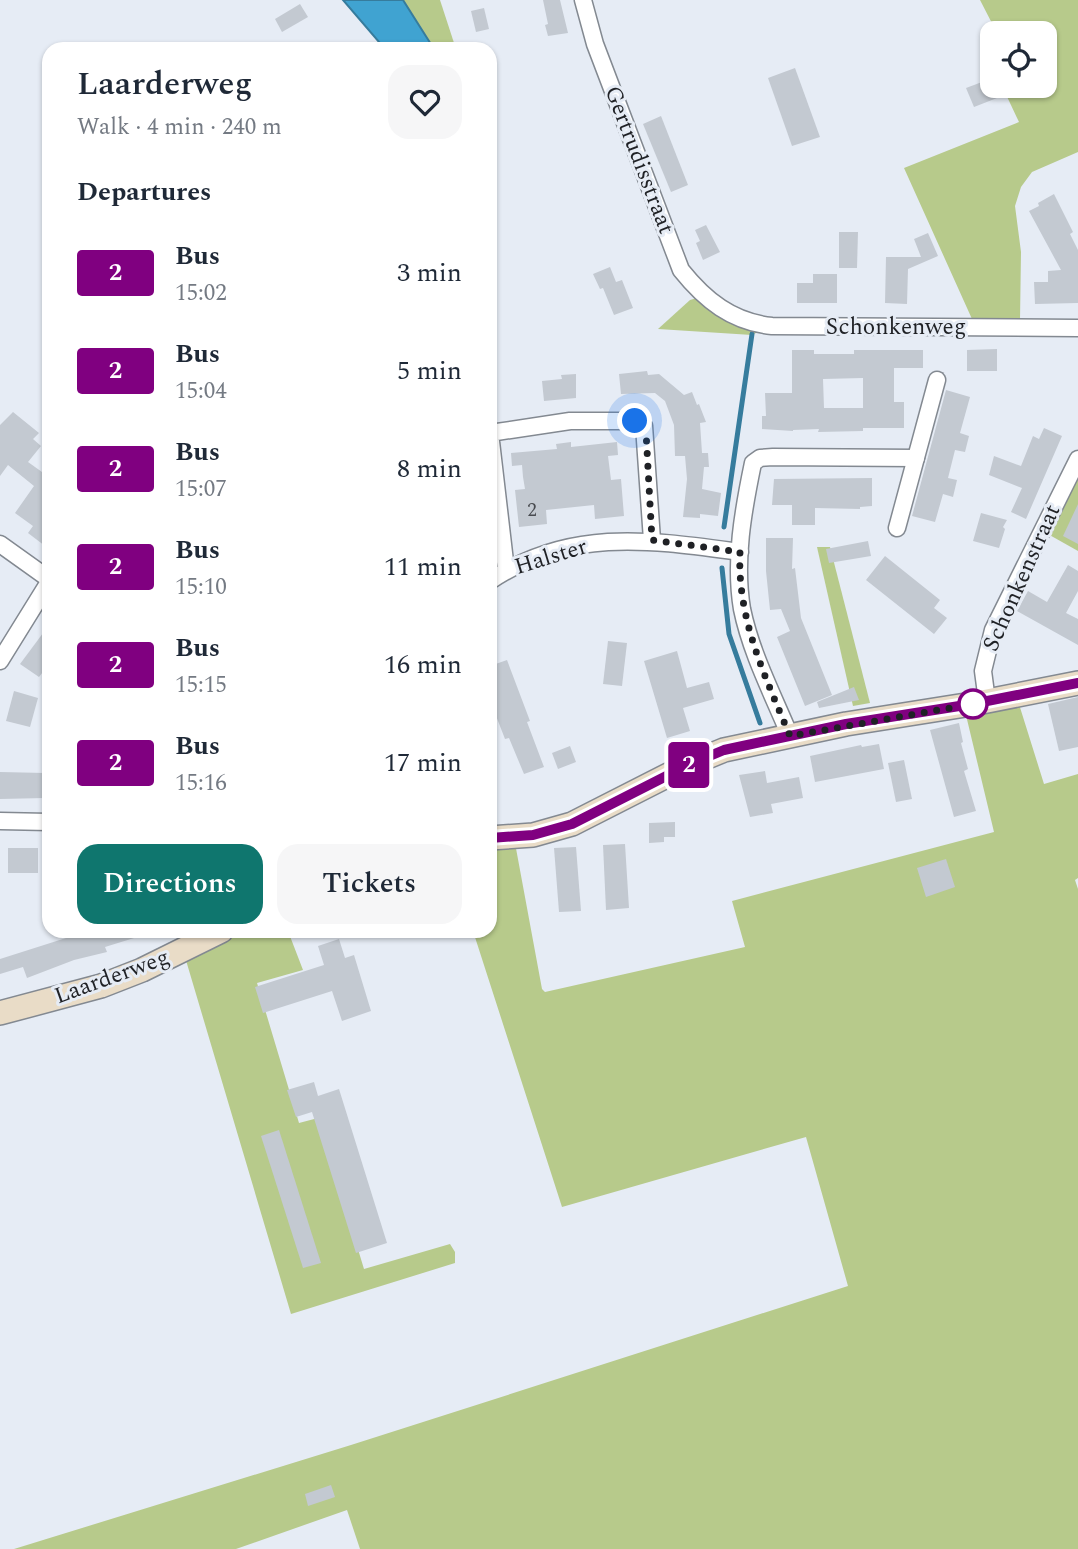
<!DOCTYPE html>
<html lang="en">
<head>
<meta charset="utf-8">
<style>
	:root { --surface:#fff; --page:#f6f6f7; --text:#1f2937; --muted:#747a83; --accent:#0f766e }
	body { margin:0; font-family:Spectral,serif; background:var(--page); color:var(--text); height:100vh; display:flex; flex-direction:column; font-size:26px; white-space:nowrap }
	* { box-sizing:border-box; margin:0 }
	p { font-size:23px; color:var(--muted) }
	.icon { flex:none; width:38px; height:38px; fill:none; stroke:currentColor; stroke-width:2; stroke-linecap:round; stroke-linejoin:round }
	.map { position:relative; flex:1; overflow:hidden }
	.side { position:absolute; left:42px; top:42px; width:455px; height:896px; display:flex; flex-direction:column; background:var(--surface); border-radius:21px; box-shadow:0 2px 5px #0004 }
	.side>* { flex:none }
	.badge { padding:0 14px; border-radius:5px; font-size:24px; line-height:46px }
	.buttons { position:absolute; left:980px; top:21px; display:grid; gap:14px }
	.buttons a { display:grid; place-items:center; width:77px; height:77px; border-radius:14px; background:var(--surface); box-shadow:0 2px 5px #0004; font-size:35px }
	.you { position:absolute; width:35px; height:35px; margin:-18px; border:5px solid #fff; border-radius:50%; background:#1a73e8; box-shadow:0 0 0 10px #1a73e833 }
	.map>.badge { position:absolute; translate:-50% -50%; box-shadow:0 0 0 4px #fff }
	h2 { padding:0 35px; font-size:26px; line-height:63px }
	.round { display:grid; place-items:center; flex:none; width:74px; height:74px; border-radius:21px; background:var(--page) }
	.summary { display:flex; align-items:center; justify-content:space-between; height:119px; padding:0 35px }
	h1 { font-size:33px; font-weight:600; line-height:52px }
	.button { display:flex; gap:14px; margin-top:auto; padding:14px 35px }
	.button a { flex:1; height:80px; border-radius:21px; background:var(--accent); color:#fff; font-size:28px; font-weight:600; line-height:80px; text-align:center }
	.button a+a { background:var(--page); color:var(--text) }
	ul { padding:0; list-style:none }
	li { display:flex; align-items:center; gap:21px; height:98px; padding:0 35px }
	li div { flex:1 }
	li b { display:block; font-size:26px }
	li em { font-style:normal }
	li .badge { min-width:77px; font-weight:700; text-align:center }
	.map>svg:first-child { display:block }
	.green { fill:#b7ca8b }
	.water { fill:#40a3d1; stroke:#367c9d; stroke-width:2 }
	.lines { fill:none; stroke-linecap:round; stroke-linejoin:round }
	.stream { stroke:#367c9d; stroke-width:5 }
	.building { fill:#c3c9d1; fill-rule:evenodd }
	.street-casing { stroke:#838991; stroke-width:19 }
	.secondary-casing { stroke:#838991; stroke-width:26 }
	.street { stroke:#fff; stroke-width:16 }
	.secondary { stroke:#e9dcc7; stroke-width:23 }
	.line-casing { stroke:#fff; stroke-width:16 }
	.line { stroke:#800080; stroke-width:10 }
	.walk { stroke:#1f2125; stroke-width:7; stroke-dasharray:0 12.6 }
	.stop-dot { fill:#fff; stroke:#800080; stroke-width:3.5 }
	.labels { text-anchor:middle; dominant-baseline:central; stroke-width:6; stroke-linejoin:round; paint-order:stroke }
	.number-label { font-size:19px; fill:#484b50 }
	.street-label { font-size:23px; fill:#1f2125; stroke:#e6ecf5 }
</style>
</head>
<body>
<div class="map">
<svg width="1078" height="1549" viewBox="0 0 1078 1549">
	<rect width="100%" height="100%" fill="#e6ecf5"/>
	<g class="green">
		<polygon points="403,0 440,0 455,46 450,49 434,49"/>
		<polygon points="980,0 1078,0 1078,152 1032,172 1021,187 1015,206 1021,252 1020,320 972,319 904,168 1019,122 1002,86 1045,86 1045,33 997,33"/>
		<polygon points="697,298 762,330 752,335 658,329 690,300"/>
		<polygon points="1078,477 1078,551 1046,533"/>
		<polygon points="817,547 830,547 870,703 853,706"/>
		<polygon points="1018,701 1044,784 1078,774 1078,878 1075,880 1078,889 1078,1549 360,1549 347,1510 236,1549 14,1549 351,1445 848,1286 806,1137 562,1207 473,931 490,931 490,846 515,843 542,989 545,992 745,947 732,901 994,832 965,711"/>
		<polygon points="240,931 288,931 303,970 257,983 299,1123 318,1118 364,1269 450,1244 455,1252 455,1263 291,1314 185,957"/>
	</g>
	<polygon class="water" points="343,0 403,0 434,49 385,49"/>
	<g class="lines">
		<g class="stream">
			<polyline points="724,527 752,334"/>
			<polyline points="722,568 729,634 760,723"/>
		</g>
	</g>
	<g class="building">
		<polygon points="543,0 560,0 568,33 548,36 545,25 548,24"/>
		<polygon points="300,4 308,17 282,32 275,19"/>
		<polygon points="484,8 489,29 476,32 471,11"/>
		<polygon points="795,68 820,137 792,146 768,78"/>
		<polygon points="990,79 997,98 974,107 966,88"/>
		<polygon points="661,116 688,185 671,192 643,124"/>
		<polygon points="1054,194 1073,232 1070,234 1078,250 1078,303 1035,304 1034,282 1048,282 1048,271 1061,270 1029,211 1039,206 1038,203"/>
		<polygon points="706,225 720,252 703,260 696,243 700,241 695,230"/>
		<polygon points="839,232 858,232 857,268 839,268"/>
		<polygon points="928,233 938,256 908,269 907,304 885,303 886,257 921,257 914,239"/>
		<polygon points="610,267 616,282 622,280 633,308 614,315 603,288 600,289 593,274"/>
		<polygon points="813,274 837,274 837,303 797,303 797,283 813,283"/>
		<polygon points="997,349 997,371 967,371 967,350"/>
		<path d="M792,350H814V354H854V350H923V368H894V402H904V428H863V431L818,432L819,429L793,430V431L762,429V416H766L765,393H792ZM863,378V408H824L823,379Z"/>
		<polygon points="647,371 648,375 659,374 684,395 692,392 697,405 699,404 706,422 700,423 702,453 708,453 709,467 704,467 702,489 721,493 718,516 700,514 700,518 683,517 687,479 685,456 675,456 674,425 665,401 655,393 621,394 619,374"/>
		<polygon points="576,374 576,398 544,401 542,381 562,379 561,375"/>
		<polygon points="946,390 970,397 960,433 969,436 965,452 955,450 948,478 957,480 953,497 943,494 935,522 912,516"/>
		<polygon points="13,412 39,433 33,439 41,446 28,462 49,477 49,549 28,533 33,526 15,513 34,486 8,465 0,476 0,425"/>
		<polygon points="1044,428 1062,436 1026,519 1011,512 1022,488 989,475 994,456 1021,466 1033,436 1039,439"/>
		<polygon points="571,442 571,447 617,442 618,455 608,456 611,480 621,479 624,516 595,519 594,505 546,510 547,524 519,527 515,490 525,489 523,477 522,465 512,466 511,453 557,449 556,444"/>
		<polygon points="872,478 872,506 860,507 860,509 815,508 815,525 792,525 792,505 772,505 774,479"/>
		<polygon points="1078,504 1078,544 1063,536"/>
		<polygon points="981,513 1007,520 1003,527 1005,529 999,548 973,541"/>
		<polygon points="766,538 793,538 792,569 795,568 801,618 832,695 805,706 777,637 790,631 781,609 770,610 766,571"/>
		<polygon points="868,541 871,556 829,563 826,549"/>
		<polygon points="885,556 940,600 934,608 947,618 934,634 866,580"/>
		<polygon points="1068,565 1078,571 1078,591 1066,613 1078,619 1078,645 1017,611 1028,591 1047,602"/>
		<polygon points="49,625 49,664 39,677 20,664"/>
		<polygon points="608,641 627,643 622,686 603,684"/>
		<polygon points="677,651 687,688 709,682 714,699 683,708 690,731 667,738 644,661"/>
		<polygon points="507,660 530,721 527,722 544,767 524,774 509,738 505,739 493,708 497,706 490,687 490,666"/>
		<polygon points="854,687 859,700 819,708 817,702"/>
		<polygon points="14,691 38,698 30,727 6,721"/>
		<polygon points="1078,697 1078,747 1059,751 1048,704"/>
		<polygon points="959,723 963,742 961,743 968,769 964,771 976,811 954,817 930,730"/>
		<polygon points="879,744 884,769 815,782 810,756 861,745 862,747"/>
		<polygon points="570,746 576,762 558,769 552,753"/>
		<polygon points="904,760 912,799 896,802 888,763"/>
		<polygon points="765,771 767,783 799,777 803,798 771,804 773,813 750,817 739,775"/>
		<polygon points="0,772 45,773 45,798 0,799"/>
		<polygon points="675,822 675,837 664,837 664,842 649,843 649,823"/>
		<polygon points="625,844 629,908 606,910 603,845"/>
		<polygon points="576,847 581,911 559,912 554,848"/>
		<rect x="8" y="848" width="30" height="25"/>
		<polygon points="946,859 955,887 926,897 917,868"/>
		<polygon points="88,931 147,931 147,934 105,947 107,952 74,960 27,978 23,967 0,974 0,959"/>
		<polygon points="339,939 345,958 354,955 371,1011 342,1021 332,991 263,1013 255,987 324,965 318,946"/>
		<polygon points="314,1082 318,1096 339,1089 387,1243 356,1253 312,1112 296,1117 287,1090"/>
		<polygon points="279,1130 321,1263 303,1268 261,1136"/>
		<polygon points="331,1485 335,1497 308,1506 305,1494"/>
	</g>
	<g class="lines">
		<defs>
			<g id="street">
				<path d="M583,0L595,44L681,270C705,300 732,322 772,326L1078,328"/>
				<polyline points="897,528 937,380"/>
				<polyline points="0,544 49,579"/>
				<polyline points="506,570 490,433 570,421 635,421 644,426 652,540"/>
				<path d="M490,581C570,527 651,540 740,552"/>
				<polyline points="0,661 49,582"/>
				<polyline points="987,701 983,671 993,630 1078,459"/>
				<path d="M790,736C773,695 751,653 742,609C734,561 743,511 753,463L760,458L773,457L916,458"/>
				<polyline points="0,821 49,822"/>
			</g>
			<g id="secondary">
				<polyline points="490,838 533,835 572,824 690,764 724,750 846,724 972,704 1078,683"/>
				<polyline points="0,1013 101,986 142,970 221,931"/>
			</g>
		</defs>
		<use href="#street" class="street-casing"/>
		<use href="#secondary" class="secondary-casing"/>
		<use href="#street" class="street"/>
		<use href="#secondary" class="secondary"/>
	</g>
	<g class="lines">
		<defs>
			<polyline id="line" points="490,838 533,835 572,824 690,764 724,750 846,724 972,704 1078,683"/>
		</defs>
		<use href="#line" class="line-casing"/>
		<use href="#line" class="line"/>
		<path class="walk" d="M635,421L643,426L646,432L652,540L740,552C737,619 765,676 790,736L973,704"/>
	</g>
	<circle class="stop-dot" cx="973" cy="704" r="14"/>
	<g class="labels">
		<g class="number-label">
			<text x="532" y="510">2</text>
		</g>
		<g class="street-label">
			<text transform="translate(639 160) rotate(69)">Gertrudisstraat</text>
			<text x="896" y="327">Schonkenweg</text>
			<text transform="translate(551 557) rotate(-17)">Halster</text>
			<text transform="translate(1022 578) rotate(-66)">Schonkenstraat</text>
			<text transform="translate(112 977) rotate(-20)">Laarderweg</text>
		</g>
	</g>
</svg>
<div class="buttons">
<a><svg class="icon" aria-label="locate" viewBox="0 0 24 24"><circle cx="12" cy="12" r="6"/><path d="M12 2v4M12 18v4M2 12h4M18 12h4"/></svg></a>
</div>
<div class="you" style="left:635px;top:421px"></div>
<b class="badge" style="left:689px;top:765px;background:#800080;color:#fff">2</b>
<section class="side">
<div class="summary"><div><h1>Laarderweg</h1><p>Walk · 4 min · 240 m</p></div><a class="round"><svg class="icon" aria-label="heart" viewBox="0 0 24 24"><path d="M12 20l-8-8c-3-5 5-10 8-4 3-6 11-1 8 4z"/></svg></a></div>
<h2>Departures</h2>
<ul>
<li><span class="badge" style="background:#800080;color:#fff">2</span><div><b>Bus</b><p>15:02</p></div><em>3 min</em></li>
<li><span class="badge" style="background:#800080;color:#fff">2</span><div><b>Bus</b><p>15:04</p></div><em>5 min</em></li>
<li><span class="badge" style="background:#800080;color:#fff">2</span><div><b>Bus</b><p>15:07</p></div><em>8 min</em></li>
<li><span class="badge" style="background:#800080;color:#fff">2</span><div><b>Bus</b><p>15:10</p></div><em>11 min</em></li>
<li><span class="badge" style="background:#800080;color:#fff">2</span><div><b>Bus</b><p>15:15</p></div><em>16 min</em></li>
<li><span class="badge" style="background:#800080;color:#fff">2</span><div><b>Bus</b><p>15:16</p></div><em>17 min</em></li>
</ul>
<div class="button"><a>Directions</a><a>Tickets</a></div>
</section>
</div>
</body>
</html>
